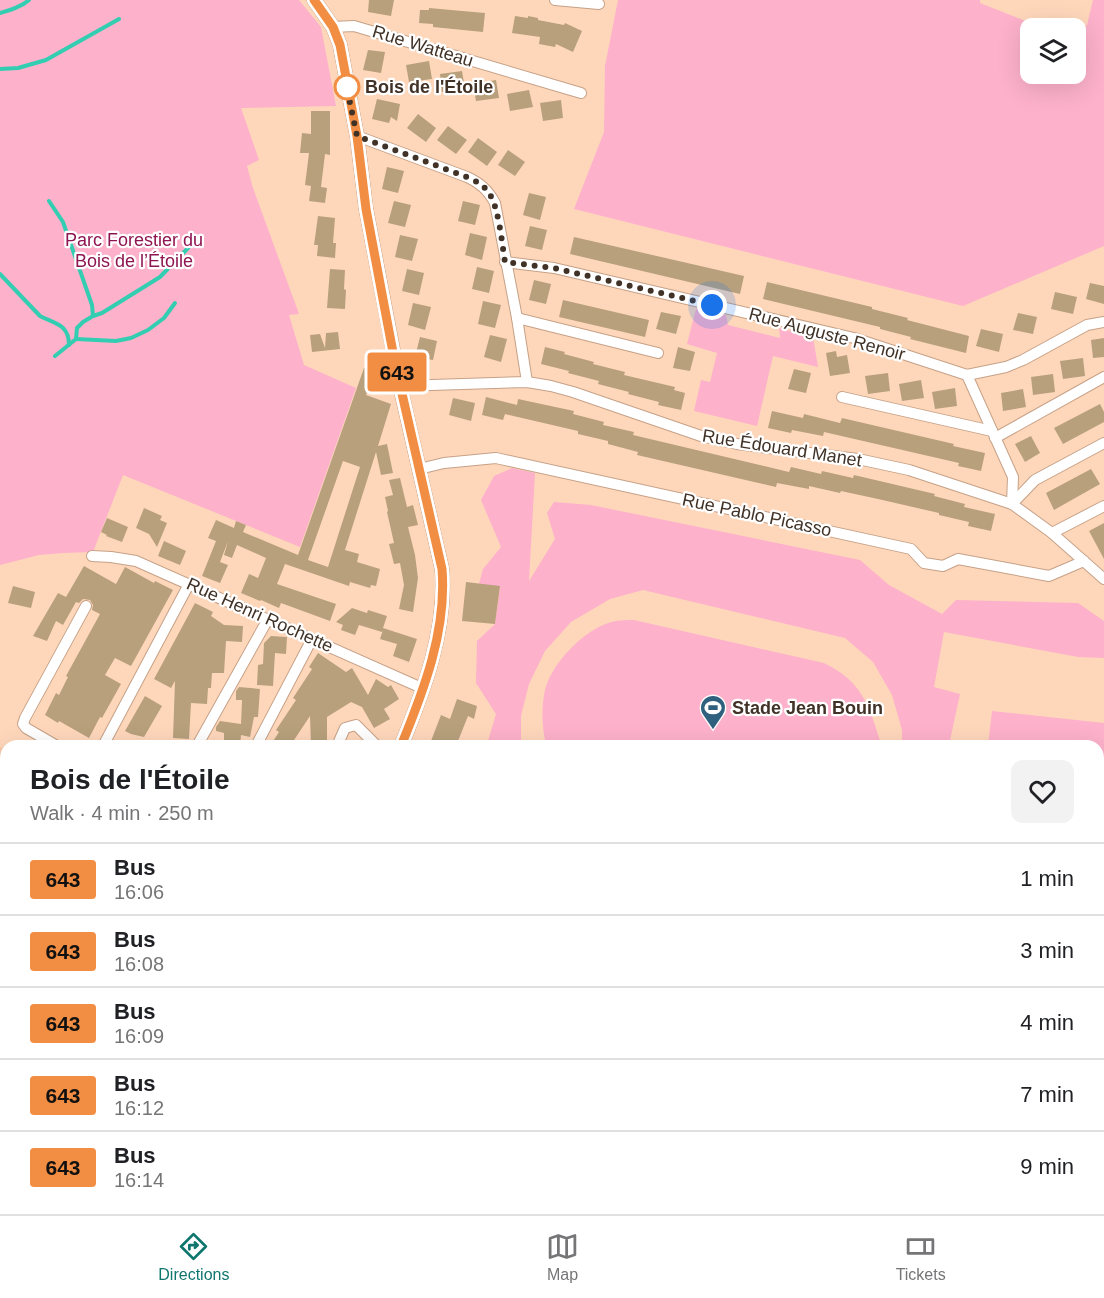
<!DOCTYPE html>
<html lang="en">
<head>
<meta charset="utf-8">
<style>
	:root { --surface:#fff; --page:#f2f2f2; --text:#202124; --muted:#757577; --line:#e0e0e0; --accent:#0f766e }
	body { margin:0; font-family:Helvetica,sans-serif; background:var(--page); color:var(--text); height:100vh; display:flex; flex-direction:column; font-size:22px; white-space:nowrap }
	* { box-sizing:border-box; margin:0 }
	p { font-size:20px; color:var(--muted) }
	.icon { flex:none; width:33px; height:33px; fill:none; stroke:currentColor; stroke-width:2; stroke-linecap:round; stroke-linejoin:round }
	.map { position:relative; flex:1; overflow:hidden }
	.drawer { position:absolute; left:0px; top:740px; width:1104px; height:476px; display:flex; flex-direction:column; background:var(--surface); border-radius:18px 18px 0 0; box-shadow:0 6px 24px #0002 }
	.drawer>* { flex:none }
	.badge { padding:0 12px; border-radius:4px; font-size:21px; line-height:39px }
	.controls { position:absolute; left:1020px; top:18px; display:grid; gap:12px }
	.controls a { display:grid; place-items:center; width:66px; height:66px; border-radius:12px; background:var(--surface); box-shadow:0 6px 24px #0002; font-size:30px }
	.you { position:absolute; width:30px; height:30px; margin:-15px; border:4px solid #fff; border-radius:50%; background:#1a73e8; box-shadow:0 0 0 9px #1a73e833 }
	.map>.badge { position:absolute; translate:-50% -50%; box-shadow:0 0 0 3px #fff }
	.round { display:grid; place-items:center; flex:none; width:63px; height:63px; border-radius:12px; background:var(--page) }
	.overview { display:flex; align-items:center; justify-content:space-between; height:102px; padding:0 30px }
	h1 { font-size:28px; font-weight:700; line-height:45px }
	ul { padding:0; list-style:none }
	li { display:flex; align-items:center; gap:18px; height:72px; padding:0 30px; border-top:2px solid var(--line) }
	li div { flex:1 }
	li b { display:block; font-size:22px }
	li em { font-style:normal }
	li .badge { min-width:66px; font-weight:700; text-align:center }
	.tab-bar { display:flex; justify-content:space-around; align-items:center; height:84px; border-top:2px solid var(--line); background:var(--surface); font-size:16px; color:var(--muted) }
	.tab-bar a { display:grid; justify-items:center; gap:3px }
	.tab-bar .active { color:var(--accent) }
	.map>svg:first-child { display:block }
	.built { fill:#f8cbaa }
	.green { fill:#fdb1cb }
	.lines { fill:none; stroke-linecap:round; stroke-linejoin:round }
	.stream { stroke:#33ceb2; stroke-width:4 }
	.building { fill:#b8a07c; fill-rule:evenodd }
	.minor-casing { stroke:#c6a187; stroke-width:12 }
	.tertiary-casing { stroke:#c6a187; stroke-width:15 }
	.primary-casing { stroke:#fff; stroke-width:18 }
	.minor { stroke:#fff; stroke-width:10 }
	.tertiary { stroke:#fff; stroke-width:14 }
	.primary { stroke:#71d1fd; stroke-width:16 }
	.line-casing { stroke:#fff; stroke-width:14 }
	.line { stroke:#f28e43; stroke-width:9 }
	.walk { stroke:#413227; stroke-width:6; stroke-dasharray:0 10.8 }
	.stop-dot { fill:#fff; stroke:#f28e43; stroke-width:3 }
	.labels { text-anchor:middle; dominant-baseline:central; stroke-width:4.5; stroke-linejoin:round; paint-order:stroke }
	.street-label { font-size:18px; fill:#413227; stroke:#fff }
	.stop-label { font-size:18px; font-weight:bold; fill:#413227; stroke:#fff; text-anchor:start }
	.park-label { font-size:18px; fill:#8e1551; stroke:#fff }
	.poi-label { font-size:18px; font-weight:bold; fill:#413227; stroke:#fff; text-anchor:start }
</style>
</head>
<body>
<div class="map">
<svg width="1104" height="1214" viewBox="0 0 1104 1214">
	<rect width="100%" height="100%" fill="#fed7bb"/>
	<g class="built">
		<polygon points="0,747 6,749 6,838 0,838"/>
		<polygon points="76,1209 261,1209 268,1214 69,1214"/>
	</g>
	<g class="green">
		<polygon points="0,0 299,0 321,27 336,106 241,108 259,160 247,166 253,188 299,314 289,315 304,365 356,388 300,547 123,475 93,552 63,553 39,555 0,565"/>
		<polygon points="618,0 980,0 980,3 1043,28 1030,28 1030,74 1076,74 1076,32 1087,25 1093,0 1104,0 1104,246 963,306 574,209 604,132 605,66"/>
		<polygon points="696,309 726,315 728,325 780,338 779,328 813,337 818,367 773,356 757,426 694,411 701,380 710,382 717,353 687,344"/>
		<polygon points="512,468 535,473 529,581 555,539 547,513 554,502 591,505 860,560 889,585 942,614 956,600 1078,603 1104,621 1104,658 1078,657 944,632 934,687 960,694 949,745 902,745 902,730 892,695 873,662 845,638 643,590 610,599 571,622 545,651 529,684 521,716 521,743 488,741 496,714 476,683 477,641 495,624 500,587 479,584 483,569 501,547 481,500 494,476"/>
		<path d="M634,620L824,663C861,681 869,704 880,741L879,745H546C542,727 541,709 545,690C552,662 587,626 616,621C621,620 628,620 634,620Z"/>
		<polygon points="992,711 1104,723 1104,842 1098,842 1098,746 988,745"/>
	</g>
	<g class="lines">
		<g class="stream">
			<path d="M0,13C11,10 21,7 29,0"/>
			<polyline points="0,69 18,68 46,60 119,19"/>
			<polyline points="49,201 63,222 92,305 93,316 83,322 77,328 76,339 55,356"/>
			<path d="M0,274L40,316C55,324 69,324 69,345"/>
			<polyline points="93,316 102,313 160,277 189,247"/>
			<polyline points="76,339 116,341 131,338 148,330 164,318 175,303"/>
		</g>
	</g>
	<g class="building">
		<polygon points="369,0 394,0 391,16 368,12"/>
		<polygon points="429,8 485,13 483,32 433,27 433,24 419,23 420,10 429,10"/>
		<polygon points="515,16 528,18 528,16 538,18 538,20 564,25 565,23 582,31 573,52 556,44 555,47 539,44 540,37 512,33"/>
		<polygon points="368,50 385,52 381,73 363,70"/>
		<polygon points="429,61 432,79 409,82 406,65"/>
		<polygon points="462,71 465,89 442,92 440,74"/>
		<polygon points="496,80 499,98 476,101 473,84"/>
		<polygon points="529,90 533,107 510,111 507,94"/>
		<polygon points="377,99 400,104 397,121 391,117 389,123 372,119"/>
		<polygon points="561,100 563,118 543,121 540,103"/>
		<polygon points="311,111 330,111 330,155 325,154 321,187 327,188 325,203 309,201 311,186 305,185 309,153 300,153 302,133 311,134"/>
		<polygon points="418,114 436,128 426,142 407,128"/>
		<polygon points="448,126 467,140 456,154 437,140"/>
		<polygon points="478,138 497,152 487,166 468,152"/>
		<polygon points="508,150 525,162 515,176 498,165"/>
		<polygon points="387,167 404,171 398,193 382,189"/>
		<polygon points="529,193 546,197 540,220 523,215"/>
		<polygon points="394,201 411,205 405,227 388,223"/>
		<polygon points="463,201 480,205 475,225 458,221"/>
		<polygon points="318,216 335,218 333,243 336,243 335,258 317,256 318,245 314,245"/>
		<polygon points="530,226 547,230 542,250 525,246"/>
		<polygon points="470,233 487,237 482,260 465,255"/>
		<polygon points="400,235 418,239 412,261 395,257"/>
		<polygon points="574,237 744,276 740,294 570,254"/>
		<polygon points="477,267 494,271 489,293 472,289"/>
		<polygon points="330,269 345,270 344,289 346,290 345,309 327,308"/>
		<polygon points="407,269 424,273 419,295 402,291"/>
		<polygon points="534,280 551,284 546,304 529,300"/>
		<polygon points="767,282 872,307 872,309 908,318 907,320 969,336 966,353 910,339 911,337 880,329 880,327 763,299"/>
		<polygon points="1090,283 1104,286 1104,304 1086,299"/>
		<polygon points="1055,292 1077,297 1073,314 1051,309"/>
		<polygon points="563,300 649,320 645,337 559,317"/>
		<polygon points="483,301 501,305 495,328 478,324"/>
		<polygon points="413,303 431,307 425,330 408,325"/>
		<polygon points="661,312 681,316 676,334 656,329"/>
		<polygon points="1018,313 1037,317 1033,334 1013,330"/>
		<polygon points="981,329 1003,334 999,352 976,346"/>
		<polygon points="338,332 340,349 312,352 310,335 320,334 325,348 326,333"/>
		<polygon points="490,335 507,339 501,362 484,357"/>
		<polygon points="420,337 437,341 433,360 415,357"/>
		<polygon points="1104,338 1104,357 1093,358 1091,340"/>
		<polygon points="545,347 565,352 564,354 594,362 593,364 625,372 624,375 675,387 674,390 685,393 681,410 658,405 659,402 628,394 629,392 598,384 599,381 568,373 569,371 541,364"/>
		<polygon points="678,347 695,352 690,371 673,368"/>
		<polygon points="836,351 837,357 847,355 850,373 830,376 826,353"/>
		<polygon points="1083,358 1085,376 1063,379 1060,361"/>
		<path d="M364,368L374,371L366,395L391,404L378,446L387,444L393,473L381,475L376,452L345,550L359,554L357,562L380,569L376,586L371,585L370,588L350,582L349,586L285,564L277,584L336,604L330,621L281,603L279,608L261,600L260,601L241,593L249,574L258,578L266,558L237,545L232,558L224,555L228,541L220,562L228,565L220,583L202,576L216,541L208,538L216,520L234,528L236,521L246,525L243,532L298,555ZM343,461L360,467L328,567L308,560Z"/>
		<polygon points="794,369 811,373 806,393 788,389"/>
		<polygon points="888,373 890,391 868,394 865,376"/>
		<polygon points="1053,374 1055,392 1033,395 1031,377"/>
		<polygon points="921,380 924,398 902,401 899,384"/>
		<polygon points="955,388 957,406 935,409 932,392"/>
		<polygon points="1023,389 1026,407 1003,411 1001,393"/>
		<polygon points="486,397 517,405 518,399 574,411 573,414 604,422 603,425 634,432 633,435 789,472 791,467 821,474 822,471 853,478 854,475 935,494 934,496 965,504 964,507 995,514 991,531 968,526 969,522 939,515 939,513 878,499 841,491 840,493 809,486 809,489 777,483 776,487 637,455 638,452 608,444 608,441 578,434 578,431 505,414 503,420 482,415"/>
		<polygon points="453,398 475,403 471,421 449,415"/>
		<polygon points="1100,404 1104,412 1104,422 1063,444 1054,428"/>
		<polygon points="772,411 803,418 804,414 840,423 842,418 954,444 953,446 985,453 981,471 958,466 959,463 824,432 823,436 792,430 791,433 768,428"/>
		<polygon points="1031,436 1040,453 1025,462 1015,444"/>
		<polygon points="1091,469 1100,484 1054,510 1046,493"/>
		<polygon points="400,478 407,507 413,505 418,525 408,527 415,555 418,578 413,612 399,609 404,585 400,563 394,564 389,544 394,543 387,512 388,511 385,497 393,495 389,480"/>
		<polygon points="144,508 162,516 160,520 167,523 157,547 149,534 136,528"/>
		<polygon points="107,518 128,527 122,542 106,536 107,535 101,532"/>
		<polygon points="1104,523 1104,559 1089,531"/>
		<polygon points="164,541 186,551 180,565 158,556"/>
		<polygon points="84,566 116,584 125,567 154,583 155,581 173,590 131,666 115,658 105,675 121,684 102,718 100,717 89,738 59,721 58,723 45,715 56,693 59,695 68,677 66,676 100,614 92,610 93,605 90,600 83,599 79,603 76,602 63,625 56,621 47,641 33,636 58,593 66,597"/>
		<polygon points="466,582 500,586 495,624 462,621"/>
		<polygon points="13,586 35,592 31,608 8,603"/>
		<polygon points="195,603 213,612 211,616 224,625 243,626 242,642 226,641 224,673 212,673 211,688 208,688 207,704 191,703 189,739 173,738 175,681 171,688 154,679"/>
		<polygon points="352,608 367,613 368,610 387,616 383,628 417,639 409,662 393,656 397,644 380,639 383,630 382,632 359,625 355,635 341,630 343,625 336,622"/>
		<polygon points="271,636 287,637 286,654 275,653 273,686 257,685 258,665 263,664 264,643"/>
		<polygon points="318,653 346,672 352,668 368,695 376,679 388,687 391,685 399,699 384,709 390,719 374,728 362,707 351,702 327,717 327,746 311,746 310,716 290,746 270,746 279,732 276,730 296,700 293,698 312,669 309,667"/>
		<polygon points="239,687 260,689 258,717 254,717 250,737 241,735 240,746 224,746 224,733 216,731 216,727 220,721 241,724 242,700 236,700 236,691"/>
		<polygon points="145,696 162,706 144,737 131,734 125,731"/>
		<polygon points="457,699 477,706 474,719 468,716 456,746 431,746 433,742 431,741 441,715 450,719"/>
	</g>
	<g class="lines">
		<defs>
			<g id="minor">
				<polyline points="555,0 599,4"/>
				<polyline points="333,27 354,26 581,93"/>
				<path d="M357,136L467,177C480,183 488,190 495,203L517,318L527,382"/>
				<polyline points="505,262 554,268 854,338 967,375 1006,367 1023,360 1087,325 1104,322"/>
				<polyline points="517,318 658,353"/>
				<polyline points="967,375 1013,477 1012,504"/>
				<polyline points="400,386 527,382 551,386 573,392 701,436 737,444 858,459 909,470 1012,504 1052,533 1104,579"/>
				<polyline points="842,397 992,431"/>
				<polyline points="995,438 1104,377"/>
				<polyline points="419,469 444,463 496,458 911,549 924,563 943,566 958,559 1049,576 1084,561"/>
				<polyline points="1012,504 1035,480 1104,443"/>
				<polyline points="1052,533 1104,506"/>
				<polyline points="92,556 111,557 136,561 424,689"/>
				<polyline points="57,746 26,728 23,724 25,718 86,606"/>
				<polyline points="103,746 189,584"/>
				<polyline points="197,746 268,619"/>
				<polyline points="256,746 312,639"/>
				<polyline points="337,746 345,728 356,725 377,746"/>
				<polyline points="1098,1007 1104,1008"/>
				<polyline points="1104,1048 1102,1060 1104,1062"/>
				<polyline points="0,1062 6,1048"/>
				<polyline points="0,1176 6,1171"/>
				<polyline points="1098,1183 1104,1185"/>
				<polyline points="843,1209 854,1214"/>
				<polyline points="519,1214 521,1209"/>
				<polyline points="811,1214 813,1209"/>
				<polyline points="923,1214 925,1209"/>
				<polyline points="1033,1214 1036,1209"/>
			</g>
			<path id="tertiary" d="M314,0L333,27L340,45L357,136L366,209L400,386L442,569C447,630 424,690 401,746"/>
			<g id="primary">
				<polyline points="0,960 6,964"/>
				<polyline points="0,979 6,984"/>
				<polyline points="293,1209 300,1214"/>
				<polyline points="332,1209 338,1214"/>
			</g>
		</defs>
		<use href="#minor" class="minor-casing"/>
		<use href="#tertiary" class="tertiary-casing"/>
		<use href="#primary" class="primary-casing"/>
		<use href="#minor" class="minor"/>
		<use href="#tertiary" class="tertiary"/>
		<use href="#primary" class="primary"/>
	</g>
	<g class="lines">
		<defs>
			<path id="line" d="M314,0L333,27L340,45L357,136L366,209L395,363L442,569C447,630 424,690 401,746"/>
		</defs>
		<use href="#line" class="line-casing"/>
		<use href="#line" class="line"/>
		<path class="walk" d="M347,87L346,84L357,136L467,177C476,181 484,185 489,193C499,208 502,244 505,262L554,268L712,305"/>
	</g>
	<defs>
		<symbol id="stadium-pin" viewBox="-11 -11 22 30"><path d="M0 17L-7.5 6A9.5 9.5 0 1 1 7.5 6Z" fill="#2f607e" stroke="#fff"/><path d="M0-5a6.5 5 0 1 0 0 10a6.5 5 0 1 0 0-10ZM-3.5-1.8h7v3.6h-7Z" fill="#fff"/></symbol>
	</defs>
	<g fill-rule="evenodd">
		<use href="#stadium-pin" x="698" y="693" width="30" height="40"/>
	</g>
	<circle class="stop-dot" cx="347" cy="87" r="12"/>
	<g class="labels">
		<g class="street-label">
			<text transform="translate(423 46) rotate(17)">Rue Watteau</text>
			<text transform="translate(827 334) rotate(15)">Rue Auguste Renoir</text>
			<text transform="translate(782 448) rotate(9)">Rue Édouard Manet</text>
			<text transform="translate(757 515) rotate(12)">Rue Pablo Picasso</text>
			<text transform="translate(260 615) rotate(24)">Rue Henri Rochette</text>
		</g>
		<g class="stop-label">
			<text x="365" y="87">Bois de l'Étoile</text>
		</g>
		<g class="park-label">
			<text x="134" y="240">Parc Forestier du<tspan x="134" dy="21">Bois de l’Étoile</tspan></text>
		</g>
		<g class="poi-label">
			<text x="732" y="708">Stade Jean Bouin</text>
		</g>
	</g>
</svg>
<div class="controls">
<a><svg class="icon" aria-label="layers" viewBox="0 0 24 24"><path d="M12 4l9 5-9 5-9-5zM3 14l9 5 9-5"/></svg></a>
</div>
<div class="you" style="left:712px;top:305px"></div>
<b class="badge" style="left:397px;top:372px;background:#f28e43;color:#111">643</b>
<section class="drawer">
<div class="overview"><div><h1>Bois de l'Étoile</h1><p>Walk · 4 min · 250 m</p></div><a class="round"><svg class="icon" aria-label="heart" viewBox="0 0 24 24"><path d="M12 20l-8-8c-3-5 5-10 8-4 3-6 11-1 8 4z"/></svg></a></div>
<ul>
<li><span class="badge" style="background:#f28e43;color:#111">643</span><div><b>Bus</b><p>16:06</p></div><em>1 min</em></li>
<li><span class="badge" style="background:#f28e43;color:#111">643</span><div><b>Bus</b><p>16:08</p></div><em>3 min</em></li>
<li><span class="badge" style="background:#f28e43;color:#111">643</span><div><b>Bus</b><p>16:09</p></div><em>4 min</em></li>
<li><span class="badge" style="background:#f28e43;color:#111">643</span><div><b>Bus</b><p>16:12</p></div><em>7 min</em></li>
<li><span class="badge" style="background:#f28e43;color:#111">643</span><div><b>Bus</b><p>16:14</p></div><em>9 min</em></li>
</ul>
</section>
</div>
<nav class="tab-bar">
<a class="active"><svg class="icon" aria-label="directions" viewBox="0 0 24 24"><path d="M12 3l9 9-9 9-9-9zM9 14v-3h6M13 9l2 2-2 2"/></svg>Directions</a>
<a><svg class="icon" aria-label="map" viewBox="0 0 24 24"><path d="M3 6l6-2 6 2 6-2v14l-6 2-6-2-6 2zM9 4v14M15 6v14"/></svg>Map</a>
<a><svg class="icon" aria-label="tickets" viewBox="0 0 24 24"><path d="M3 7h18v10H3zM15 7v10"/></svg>Tickets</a>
</nav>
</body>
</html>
